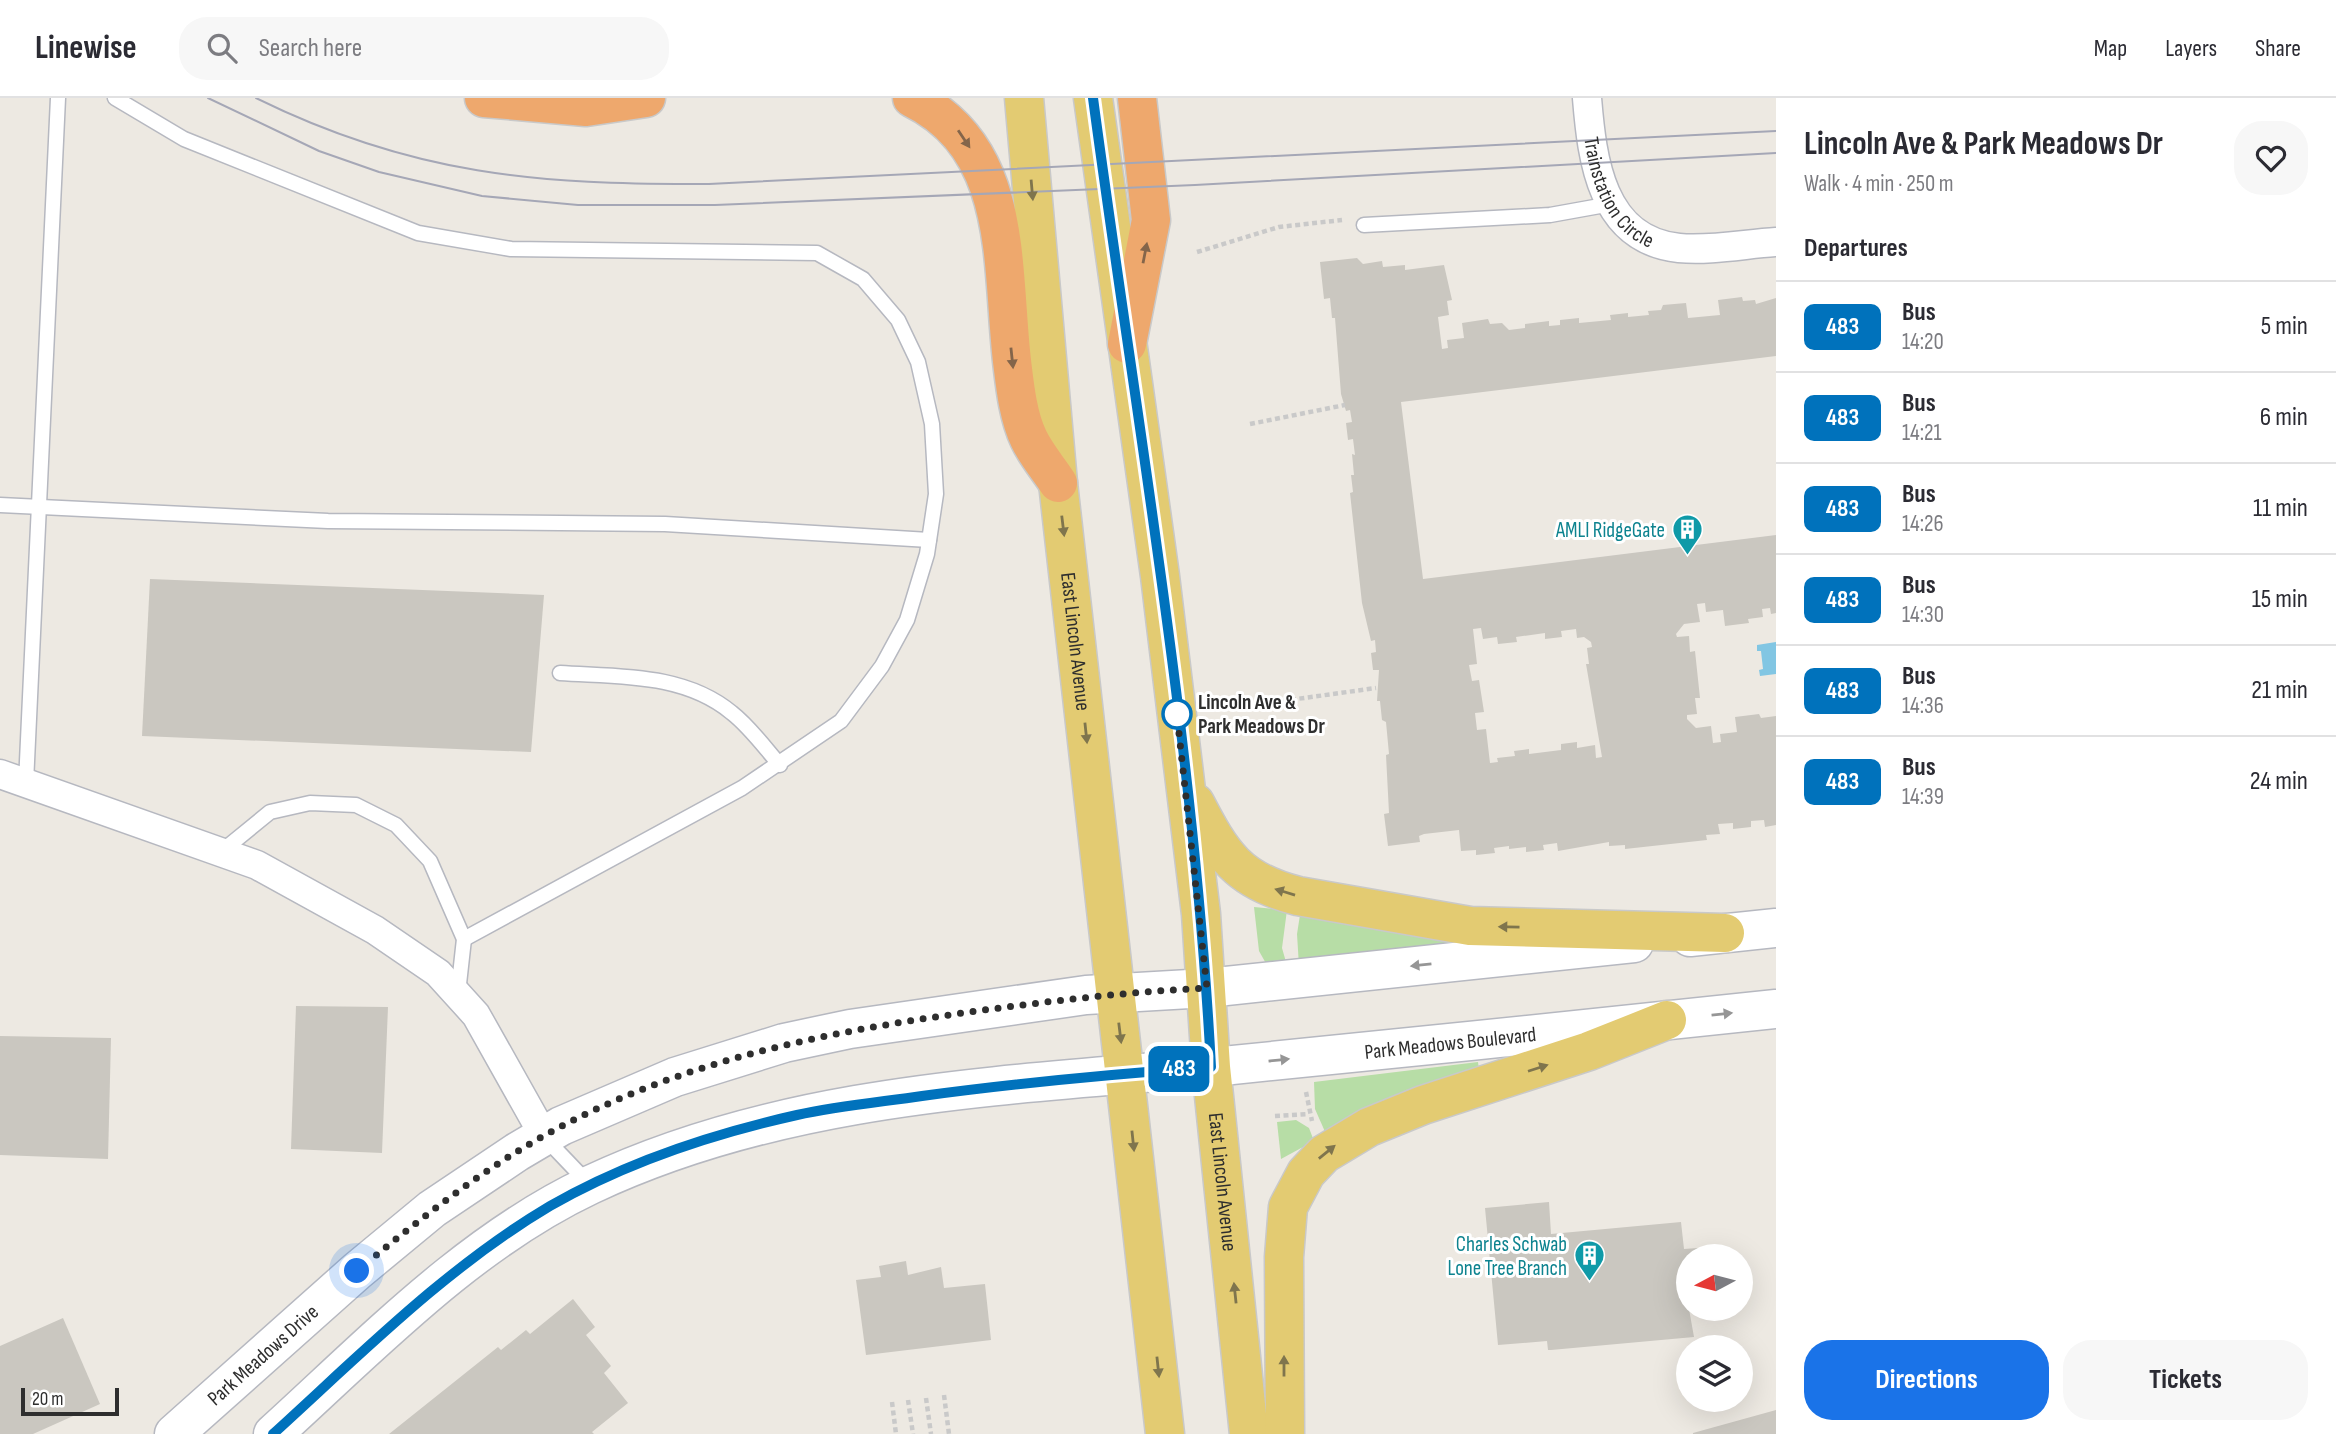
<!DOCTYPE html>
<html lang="en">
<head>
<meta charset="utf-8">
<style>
	:root { --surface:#fff; --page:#f7f7f7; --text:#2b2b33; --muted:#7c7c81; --line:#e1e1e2; --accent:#1a73e8 }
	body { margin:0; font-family:"Sofia Sans Condensed",sans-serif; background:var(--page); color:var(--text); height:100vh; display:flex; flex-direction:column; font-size:26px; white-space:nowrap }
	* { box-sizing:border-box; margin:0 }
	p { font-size:23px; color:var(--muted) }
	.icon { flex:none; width:38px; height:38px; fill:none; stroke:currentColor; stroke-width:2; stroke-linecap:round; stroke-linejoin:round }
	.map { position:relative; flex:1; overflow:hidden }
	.details { display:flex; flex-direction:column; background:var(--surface); width:560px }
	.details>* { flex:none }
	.badge { padding:0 14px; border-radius:10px; font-size:24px; line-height:46px }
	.needle { width:46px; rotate:263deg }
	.controls { position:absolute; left:1676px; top:1146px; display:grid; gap:14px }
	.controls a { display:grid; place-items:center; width:77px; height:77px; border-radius:50%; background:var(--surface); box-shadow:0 7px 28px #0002; font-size:35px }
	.scale { position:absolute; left:21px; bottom:18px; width:98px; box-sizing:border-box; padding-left:7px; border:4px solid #2e2e2e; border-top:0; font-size:19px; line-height:24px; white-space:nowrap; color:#2e2e2e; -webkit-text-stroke:5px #fff; paint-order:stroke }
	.you { position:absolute; width:35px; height:35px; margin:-18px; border:5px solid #fff; border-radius:50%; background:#1a73e8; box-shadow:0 0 0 10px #1a73e833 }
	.map>.badge { position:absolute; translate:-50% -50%; box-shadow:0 0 0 4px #fff }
	h2 { padding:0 28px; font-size:26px; line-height:63px }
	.round { display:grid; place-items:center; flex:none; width:74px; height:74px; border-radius:28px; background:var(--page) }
	.overview { display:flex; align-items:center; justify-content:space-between; height:119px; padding:0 28px }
	h1 { font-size:33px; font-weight:700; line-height:52px }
	.action { display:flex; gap:14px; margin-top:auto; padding:14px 28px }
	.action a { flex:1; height:80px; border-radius:28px; background:var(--accent); color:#fff; font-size:28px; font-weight:700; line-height:80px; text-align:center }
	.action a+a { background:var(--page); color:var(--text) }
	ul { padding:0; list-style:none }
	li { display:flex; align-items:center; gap:21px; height:91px; padding:0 28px; border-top:2px solid var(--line) }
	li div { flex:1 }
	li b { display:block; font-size:26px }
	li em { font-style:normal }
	li .badge { min-width:77px; font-weight:700; text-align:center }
	header { display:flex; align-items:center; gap:42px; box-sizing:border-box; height:98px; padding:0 35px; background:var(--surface); border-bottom:2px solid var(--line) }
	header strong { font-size:33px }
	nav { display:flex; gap:38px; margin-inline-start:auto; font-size:24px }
	.search { width:490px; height:63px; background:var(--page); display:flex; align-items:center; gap:18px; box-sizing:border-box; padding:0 24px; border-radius:28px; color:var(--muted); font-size:26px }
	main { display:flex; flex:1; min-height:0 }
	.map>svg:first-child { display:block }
	.green { fill:#b7dda6 }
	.water { fill:#82c6e3 }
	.building { fill:#cac7c0; fill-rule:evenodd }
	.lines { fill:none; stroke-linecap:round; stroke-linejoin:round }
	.lane-casing { stroke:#b6b8c0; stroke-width:17 }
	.street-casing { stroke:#b6b8c0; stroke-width:31 }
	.secondary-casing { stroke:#b6b8c0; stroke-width:41 }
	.primary-casing { stroke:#c9c9c9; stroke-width:41 }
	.highway-casing { stroke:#c9c9c9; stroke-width:41 }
	.path { stroke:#c9c9c9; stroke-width:4.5; stroke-dasharray:5 3.5; stroke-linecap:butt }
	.lane { stroke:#fff; stroke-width:14 }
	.street { stroke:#fff; stroke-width:28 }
	.secondary { stroke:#fff; stroke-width:38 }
	.primary { stroke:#e3cb72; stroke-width:38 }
	.highway { stroke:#eea86d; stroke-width:38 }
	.tram { stroke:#a5a7b6; stroke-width:2 }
	.oneway { fill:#84654a }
	.oneway2 { fill:#7f754d }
	.oneway3 { fill:#969696 }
	.line-casing { stroke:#fff; stroke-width:16 }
	.line { stroke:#0072bc; stroke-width:10 }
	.walk { stroke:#2e2e2e; stroke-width:7; stroke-dasharray:0 12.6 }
	.stop-dot { fill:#fff; stroke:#0072bc; stroke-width:3.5 }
	.labels { text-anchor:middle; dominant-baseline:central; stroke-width:6; stroke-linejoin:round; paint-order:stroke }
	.street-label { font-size:21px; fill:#2e2e2e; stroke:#fff }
	.culture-label { font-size:21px; fill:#0d838f; stroke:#fff; text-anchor:end }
	.stop-label { font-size:21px; font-weight:bold; fill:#2e2e2e; stroke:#fff; text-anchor:start }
</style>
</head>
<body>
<header>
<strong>Linewise</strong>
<div class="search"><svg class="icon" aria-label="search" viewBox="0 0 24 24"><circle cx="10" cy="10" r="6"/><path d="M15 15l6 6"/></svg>Search here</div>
<nav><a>Map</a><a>Layers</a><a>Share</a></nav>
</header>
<main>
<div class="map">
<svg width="1776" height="1336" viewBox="0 0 1776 1336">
	<rect width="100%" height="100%" fill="#ede9e2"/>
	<g class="green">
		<polygon points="1254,809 1287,812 1282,850 1288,871 1268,869 1259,853"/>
		<polygon points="1300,817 1467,836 1466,850 1299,868 1297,836"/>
		<polygon points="1478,964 1480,979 1326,1036 1315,1011 1314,984"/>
		<polygon points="1296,1022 1309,1030 1314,1043 1281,1061 1277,1024"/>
	</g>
	<polygon class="water" points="1776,544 1776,576 1760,578 1759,572 1763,571 1761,553 1757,553 1757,547"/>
	<g class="building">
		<path d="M1357,160L1363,166L1382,163L1383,169L1405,167V172L1444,167L1452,202L1447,203L1449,217L1438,219L1442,251L1448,250L1447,242L1464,240L1462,225L1488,221L1490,226L1502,225L1509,232L1525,230V226L1549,223V228L1560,227V222L1579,220V225L1611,222L1610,217L1628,215V219L1649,217L1648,213L1661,212L1663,207L1686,205L1688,220L1720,217L1718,202L1742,199L1743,203L1755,202L1756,206L1776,200V258L1401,304L1423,481L1776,437V515L1771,516L1770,510L1762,511L1763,519L1748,521L1749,525L1725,528L1723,512L1706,514L1705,505L1697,506L1700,524L1684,526L1676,536L1677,539L1689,538L1690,554L1695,553L1700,600H1695L1697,616L1687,617V621L1696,630L1711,628L1713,645L1721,644L1720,636L1737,634L1735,619L1759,616L1761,620L1776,618V727L1765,729L1764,722L1751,723V729L1733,731V725L1718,726L1720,736L1706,737L1707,742L1625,751V747L1609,748V744L1558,753L1557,745L1543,747L1544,752L1526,754V749L1509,751V748L1494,750L1495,755L1476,757V752L1461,753L1459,732L1424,736L1419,738L1420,744L1388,748L1384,716L1389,715L1386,657L1389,656L1386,624L1382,622L1380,603H1377L1379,572H1373L1371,555L1376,554L1375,542L1371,543L1362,505L1350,395L1353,394L1351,377H1354L1352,356L1355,357L1353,341L1348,342L1346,325L1352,324L1350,312L1346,313L1341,296L1335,220H1332L1330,200L1324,201L1320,164ZM1481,530L1483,541L1497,539L1498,546L1517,544L1516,539L1545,535V541L1562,539L1561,533L1576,531L1577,540L1584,539L1591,544L1592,549L1587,550L1589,566H1586L1602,659L1596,660L1595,647L1577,650V644L1561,646V652L1529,656V651L1514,653L1515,658L1497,660L1498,664L1490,665L1486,631L1477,632L1475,615L1484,614L1479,582L1472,583L1469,567L1477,566L1473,531Z"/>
		<polygon points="150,481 544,497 531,654 142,638"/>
		<polygon points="296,908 388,909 382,1055 291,1051"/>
		<polygon points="0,938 111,940 108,1061 0,1057"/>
		<polygon points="1549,1104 1551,1136 1681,1124 1684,1151 1698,1150 1699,1158 1689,1158 1689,1211 1694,1239 1551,1252 1548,1252 1547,1243 1498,1247 1485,1110"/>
		<polygon points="906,1163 908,1177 941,1169 944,1190 985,1186 991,1242 866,1257 856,1182 881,1179 879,1168"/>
		<polygon points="573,1201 595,1229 586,1237 611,1268 604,1275 628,1305 592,1334 594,1336 389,1336 498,1249 501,1252 526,1232 530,1236"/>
		<polygon points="63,1220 100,1306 33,1336 0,1336 0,1248"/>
		<polygon points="1776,1312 1776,1336 1693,1336 1693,1335"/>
	</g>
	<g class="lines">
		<defs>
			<g id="lane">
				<polyline points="115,0 184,41 418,135 511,151 817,155 863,181 898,222 918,264 932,326 936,396 927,456 907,522 882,568 841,623 742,690 464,841"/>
				<polyline points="1364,127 1550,117 1611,106"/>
				<polyline points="0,407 328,423 665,426 929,442"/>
				<path d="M560,575C619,579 684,575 732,615C750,629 765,650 780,667"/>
				<polyline points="26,685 58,0"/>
				<polyline points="221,754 270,714 310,705 356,707 396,727 430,763 464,841 458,895"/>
				<polyline points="545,1040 589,1086"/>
			</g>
			<g id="street">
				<path id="s1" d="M1587,0C1592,61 1601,142 1679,150C1710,153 1745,146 1776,144"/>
				<polyline points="0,676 257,767 375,832 438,875 476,917 544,1038"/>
			</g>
			<g id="secondary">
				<polyline points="1690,839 1776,830"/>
				<path id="s2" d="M174,1336L357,1173L432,1111L517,1054L561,1028L675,979L784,945L850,931L1086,897L1207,890L1634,845"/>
				<path id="s3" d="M273,1336C371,1247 469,1144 590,1087C785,995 1002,988 1213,969C1401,951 1588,930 1776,911"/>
			</g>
			<g id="primary">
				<path id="s4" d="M1024,0L1058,385L1165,1336"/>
				<path id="s5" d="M1093,0L1160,478L1201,816L1211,969L1249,1336"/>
				<path d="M1195,705C1222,757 1238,783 1298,798L1470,828L1725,835"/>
				<polyline points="1285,1336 1284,1159 1288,1109 1306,1075 1324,1056 1369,1029 1423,1007 1589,953 1667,922"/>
			</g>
			<g id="highway">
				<polyline points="484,0 586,9 646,0"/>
				<path d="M912,0C1014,50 1001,166 1012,263C1015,288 1018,318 1029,341C1036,356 1049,371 1058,385"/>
				<polyline points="1127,246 1151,122 1137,0"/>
			</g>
		</defs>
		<use href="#lane" class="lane-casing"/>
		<use href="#street" class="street-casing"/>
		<use href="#secondary" class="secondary-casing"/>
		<use href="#primary" class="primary-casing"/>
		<use href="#highway" class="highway-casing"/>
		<g class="path">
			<polyline points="1197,154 1279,129 1342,122"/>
			<polyline points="1250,326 1345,307"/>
			<polyline points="1232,610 1376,590"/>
			<polyline points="1306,994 1312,1023"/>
			<polyline points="1275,1018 1309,1016"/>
			<polyline points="944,1297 949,1336"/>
			<polyline points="926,1300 931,1336"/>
			<polyline points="908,1302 913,1336"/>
			<polyline points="892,1304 896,1336"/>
		</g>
		<use href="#lane" class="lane"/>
		<use href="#street" class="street"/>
		<use href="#secondary" class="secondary"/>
		<use href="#primary" class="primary"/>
		<use href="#highway" class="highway"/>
		<g class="tram">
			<polyline points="208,0 319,53 379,74 482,98 578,107 715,107 1195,87 1776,55"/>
			<path d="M256,0C412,77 539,87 709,86L1776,33"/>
		</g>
	</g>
	<defs><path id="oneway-solid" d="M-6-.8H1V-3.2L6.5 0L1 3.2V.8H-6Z" transform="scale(1.75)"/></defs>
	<g class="oneway">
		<use href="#oneway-solid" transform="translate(964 41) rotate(56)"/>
		<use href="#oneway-solid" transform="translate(1145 155) rotate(-79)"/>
		<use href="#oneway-solid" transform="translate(1012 260) rotate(84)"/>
	</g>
	<g class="oneway2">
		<use href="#oneway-solid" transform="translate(1032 92) rotate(85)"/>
		<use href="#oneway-solid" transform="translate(1063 428) rotate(83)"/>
		<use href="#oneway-solid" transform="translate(1086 635) rotate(84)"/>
		<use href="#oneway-solid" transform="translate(1285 794) rotate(-163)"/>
		<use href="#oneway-solid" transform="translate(1509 829) rotate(-179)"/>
		<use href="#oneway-solid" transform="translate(1120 935) rotate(83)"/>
		<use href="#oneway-solid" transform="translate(1538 970) rotate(-18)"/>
		<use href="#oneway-solid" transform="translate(1133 1043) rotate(84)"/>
		<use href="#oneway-solid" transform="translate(1327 1054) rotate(-39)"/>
		<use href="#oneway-solid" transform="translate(1235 1195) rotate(-96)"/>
		<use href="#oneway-solid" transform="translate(1284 1268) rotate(-90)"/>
		<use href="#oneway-solid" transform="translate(1158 1269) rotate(84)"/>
	</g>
	<g class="oneway3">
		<use href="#oneway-solid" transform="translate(1421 867) rotate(174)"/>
		<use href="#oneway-solid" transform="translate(1722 916) rotate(-6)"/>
		<use href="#oneway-solid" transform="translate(1279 962) rotate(-6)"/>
	</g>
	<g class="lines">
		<defs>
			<path id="line" d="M273,1336C361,1256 447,1169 550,1108C625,1065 712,1036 797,1017C838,1008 881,1004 922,998C1018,985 1114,976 1211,969C1194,644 1136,322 1093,0"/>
		</defs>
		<use href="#line" class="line-casing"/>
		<use href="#line" class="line"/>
		<path class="walk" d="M357,1173C421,1120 486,1068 560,1029C690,961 826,934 970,914C1049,903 1127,894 1207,890L1176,608L1177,616"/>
	</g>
	<defs>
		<symbol id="building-pin" viewBox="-11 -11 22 30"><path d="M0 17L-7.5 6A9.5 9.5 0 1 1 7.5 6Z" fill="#0f9aa8" stroke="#fff"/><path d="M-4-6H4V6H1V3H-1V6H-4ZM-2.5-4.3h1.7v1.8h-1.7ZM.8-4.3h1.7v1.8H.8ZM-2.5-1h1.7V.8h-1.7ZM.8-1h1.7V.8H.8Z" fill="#fff"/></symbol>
	</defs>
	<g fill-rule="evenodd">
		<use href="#building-pin" x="1670" y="414" width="35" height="47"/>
		<use href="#building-pin" x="1572" y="1140" width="35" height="47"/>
	</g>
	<circle class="stop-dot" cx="1177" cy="616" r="14"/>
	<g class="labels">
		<g class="street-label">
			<text stroke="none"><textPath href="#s1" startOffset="103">Trainstation Circle</textPath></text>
			<text stroke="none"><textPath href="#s4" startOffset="546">East Lincoln Avenue</textPath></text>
			<text stroke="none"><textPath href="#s3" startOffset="1281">Park Meadows Boulevard</textPath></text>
			<text stroke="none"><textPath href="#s5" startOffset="1092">East Lincoln Avenue</textPath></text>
			<text stroke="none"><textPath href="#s2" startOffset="119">Park Meadows Drive</textPath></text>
		</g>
		<g class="culture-label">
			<text x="1665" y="432">AMLI RidgeGate</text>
			<text x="1567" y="1146">Charles Schwab<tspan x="1567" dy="24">Lone Tree Branch</tspan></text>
		</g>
		<g class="stop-label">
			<text x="1198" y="604">Lincoln Ave &amp;<tspan x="1198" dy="24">Park Meadows Dr</tspan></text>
		</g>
	</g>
</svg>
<div class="controls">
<a><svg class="needle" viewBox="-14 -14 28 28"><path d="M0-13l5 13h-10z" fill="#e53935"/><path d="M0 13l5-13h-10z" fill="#7c7c81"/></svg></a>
<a><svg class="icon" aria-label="layers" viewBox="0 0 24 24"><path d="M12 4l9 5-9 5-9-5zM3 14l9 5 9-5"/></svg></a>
</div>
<div class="scale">20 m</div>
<div class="you" style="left:357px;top:1173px"></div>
<b class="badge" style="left:1179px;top:971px;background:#0072bc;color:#fff">483</b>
</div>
<section class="details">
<div class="overview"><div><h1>Lincoln Ave &amp; Park Meadows Dr</h1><p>Walk · 4 min · 250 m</p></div><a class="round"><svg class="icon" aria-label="heart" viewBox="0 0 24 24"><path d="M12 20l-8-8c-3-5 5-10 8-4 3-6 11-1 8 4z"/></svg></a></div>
<h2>Departures</h2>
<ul>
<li><span class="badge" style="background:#0072bc;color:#fff">483</span><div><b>Bus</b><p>14:20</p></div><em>5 min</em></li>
<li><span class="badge" style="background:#0072bc;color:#fff">483</span><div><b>Bus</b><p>14:21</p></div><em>6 min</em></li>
<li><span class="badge" style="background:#0072bc;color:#fff">483</span><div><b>Bus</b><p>14:26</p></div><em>11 min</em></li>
<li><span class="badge" style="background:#0072bc;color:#fff">483</span><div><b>Bus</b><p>14:30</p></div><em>15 min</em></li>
<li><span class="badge" style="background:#0072bc;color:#fff">483</span><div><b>Bus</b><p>14:36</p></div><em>21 min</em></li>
<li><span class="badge" style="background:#0072bc;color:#fff">483</span><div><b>Bus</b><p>14:39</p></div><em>24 min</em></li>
</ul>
<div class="action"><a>Directions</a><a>Tickets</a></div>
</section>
</main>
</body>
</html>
